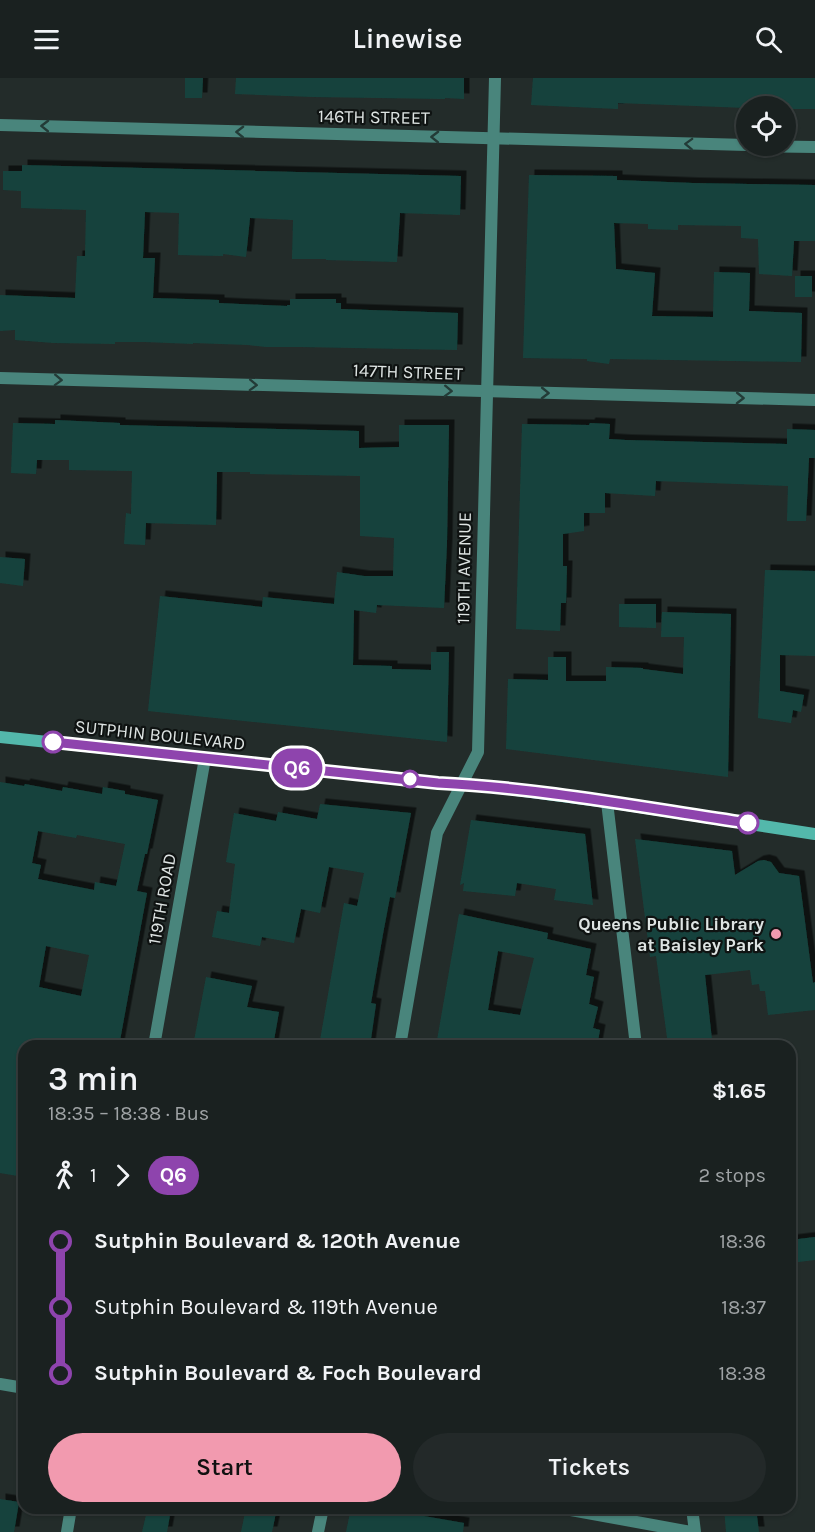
<!DOCTYPE html>
<html lang="en">
<head>
<meta charset="utf-8">
<style>
	:root { --surface:#1a2120; --page:#232929; --text:#f1f3f6; --muted:#9fa3a5; --line:#383e3e; --accent:#f29aaf }
	body { margin:0; font-family:Karla,sans-serif; background:var(--page); color:var(--text); height:100vh; display:flex; flex-direction:column; font-size:22px; white-space:nowrap }
	* { box-sizing:border-box; margin:0 }
	p { font-size:20px; color:var(--muted) }
	.icon { flex:none; width:33px; height:33px; fill:none; stroke:currentColor; stroke-width:2; stroke-linecap:round; stroke-linejoin:round }
	.map { position:relative; flex:1; overflow:hidden }
	.sheet { position:absolute; left:18px; top:962px; width:778px; height:474px; display:flex; flex-direction:column; background:var(--surface); border-radius:18px; box-shadow:0 2px 4px #0004,0 0 0 2px var(--line) }
	.sheet>* { flex:none }
	.badge { padding:0 12px; border-radius:20px; font-size:21px; line-height:39px }
	.fabs { position:absolute; left:736px; top:18px; display:grid; gap:12px }
	.fabs a { display:grid; place-items:center; width:60px; height:60px; border-radius:50%; background:var(--surface); box-shadow:0 2px 4px #0004,0 0 0 2px var(--line); font-size:30px }
	.map>.badge { position:absolute; translate:-50% -50%; box-shadow:0 0 0 3px #fff }
	.legs { display:flex; align-items:center; gap:9px; height:66px; padding:0 30px; font-size:20px }
	.legs p { margin-inline-start:auto }
	.head { display:flex; align-items:center; justify-content:space-between; height:102px; padding:0 30px }
	h1 { font-size:33px; font-weight:600; line-height:45px }
	.button { display:flex; gap:12px; margin-top:auto; padding:12px 30px }
	.button a { flex:1; height:69px; border-radius:36px; background:var(--accent); color:#111; font-size:24px; font-weight:600; line-height:69px; text-align:center }
	.button a+a { background:var(--page); color:var(--text) }
	ul { padding:0 30px; list-style:none }
	li { display:flex; align-items:center; gap:21px; height:66px; font-size:22px }
	li i { display:grid; place-items:center; width:9px; height:100%; margin:0 8px; background:currentColor }
	li i::after { content:''; width:15px; height:15px; margin:-8px; border:4px solid; border-radius:50%; background:var(--surface) }
	li p { margin-inline-start:auto }
	li:first-child i { background:linear-gradient(#0000 50%,currentColor 0) }
	li:last-child i { background:linear-gradient(currentColor 50%,#0000 0) }
	header { display:flex; justify-content:space-between; align-items:center; height:78px; padding:0 30px; background:var(--surface); font-size:27px; font-weight:600 }
	.map>svg:first-child { display:block }
	.building { fill:#16433d; fill-rule:evenodd; filter:url(#shadow) }
	.lines { fill:none; stroke-linecap:round; stroke-linejoin:round }
	.minor { stroke:#49857c; stroke-width:12 }
	.secondary { stroke:#53b8ab; stroke-width:12 }
	.oneway { stroke:#233b37 }
	.line-1-casing { stroke:#fff; stroke-width:14 }
	.line-1 { stroke:#8e44ad; stroke-width:9 }
	.stop-1-dot { fill:#fff; stroke:#8e44ad; stroke-width:3 }
	.poi-dot { fill:#f29aaf; stroke:#0f1312; stroke-width:2 }
	.labels { text-anchor:middle; dominant-baseline:central; stroke-width:4.5; stroke-linejoin:round; paint-order:stroke }
	.street-label { font-size:18px; fill:#dee4e3; stroke:#0f1312 }
	.poi-label { font-size:18px; font-weight:bold; fill:#dee4e3; stroke:#0f1312; text-anchor:end }
</style>
</head>
<body>
<header><svg class="icon" aria-label="menu" viewBox="0 0 24 24"><path d="M4 6h16M4 12h16M4 18h16"/></svg>Linewise<svg class="icon" aria-label="search" viewBox="0 0 24 24"><circle cx="10" cy="10" r="6"/><path d="M15 15l6 6"/></svg></header>
<div class="map">
<svg width="815" height="1454" viewBox="0 0 815 1454">
	<defs>
		<filter id="shadow"><feDropShadow dx="5.5" dy="-5.5" stdDeviation="0" flood-color="#0009"/></filter>
	</defs>
	<rect width="100%" height="100%" fill="#232c2a"/>
	<g class="building">
		<polygon points="185,0 203,0 202,20 185,20"/>
		<polygon points="236,0 464,0 464,21 445,20 445,21 313,19 235,16"/>
		<polygon points="533,0 815,0 815,31 790,31 790,28 747,30 618,25 618,31 531,27"/>
		<polygon points="22,87 461,98 460,137 400,135 397,184 326,182 326,181 292,181 293,142 250,140 246,179 223,176 223,178 178,177 179,135 145,134 143,180 155,180 153,220 219,222 219,225 287,228 287,227 290,227 290,221 336,221 336,225 341,225 341,231 458,235 457,272 301,269 266,269 248,267 193,265 193,266 145,264 115,264 115,266 54,265 15,262 15,252 0,253 0,217 75,220 77,178 85,178 86,132 21,130 21,113 3,112 3,93 22,93"/>
		<polygon points="529,97 617,98 617,102 693,105 815,107 815,163 794,163 792,198 759,196 758,161 741,160 741,148 678,147 678,152 648,151 648,146 614,145 616,191 655,195 652,238 713,239 714,194 750,195 749,233 802,235 801,284 610,281 609,286 587,283 587,281 523,280"/>
		<rect x="795" y="198" width="17" height="21"/>
		<polygon points="55,342 120,345 120,347 359,353 359,370 399,369 399,347 449,347 447,465 444,530 377,527 376,535 354,532 353,587 392,588 392,591 431,592 431,574 449,574 447,664 148,633 160,518 262,529 263,519 334,526 337,494 364,498 393,498 394,460 360,458 360,398 250,396 250,394 217,394 216,447 146,445 145,467 124,466 126,435 131,436 132,393 69,392 69,382 37,382 36,396 11,395 13,345 55,346"/>
		<polygon points="590,345 610,346 609,361 626,362 787,366 787,351 815,352 815,380 809,380 806,443 787,443 788,408 656,403 655,418 605,415 605,435 584,435 584,453 563,456 563,488 567,488 566,525 561,525 560,553 516,551 522,346 589,347"/>
		<polygon points="0,479 25,481 23,508 0,505"/>
		<polygon points="765,492 815,493 815,578 780,577 780,613 804,617 801,634 793,632 791,645 758,640"/>
		<polygon points="619,526 656,526 656,550 619,549"/>
		<polygon points="662,534 731,536 728,699 506,671 508,601 548,602 548,579 566,579 566,603 606,603 606,589 643,590 643,591 683,596 684,559 661,559"/>
		<path d="M0,704L24,708L25,706L62,713L63,709L102,716L103,709L125,713V716L158,722L147,776H145L137,813L147,815L119,968H24V1099L0,1095ZM38,753L76,760L77,757L125,766L116,808L95,804L94,812L38,801L41,787L32,785ZM46,868L89,877L81,918L39,909Z"/>
		<polygon points="320,726 411,735 395,820 390,819 383,856 371,925 376,926 370,968 319,968 344,825 357,828 364,795 329,789 320,835 301,831 294,865 262,859 260,868 212,859 217,833 229,835 235,786 226,784 234,735 276,743 278,734 317,741"/>
		<polygon points="471,742 585,756 593,827 554,822 556,811 517,805 515,818 463,813 464,805 460,807"/>
		<polygon points="635,761 732,773 735,797 758,783 764,782 771,784 779,795 799,798 813,905 815,904 815,932 768,937 765,913 760,913 759,906 752,907 750,892 705,897 712,962 668,967 656,878 650,879"/>
		<path d="M459,836L548,855L547,861L591,871L586,897L594,899L589,926L598,929L593,950L600,952L597,968H436ZM498,873L534,880L520,937L488,932Z"/>
		<polygon points="206,899 252,908 247,929 279,934 273,968 193,968"/>
		<polygon points="815,1159 815,1182 790,1185 790,1162"/>
		<polygon points="0,1421 19,1424 14,1454 0,1454"/>
		<polygon points="246,1430 277,1430 272,1454 241,1454"/>
		<polygon points="351,1430 378,1430 464,1445 463,1454 346,1454"/>
		<polygon points="724,1430 756,1430 759,1454 726,1454"/>
		<polygon points="147,1433 170,1437 167,1454 142,1454"/>
	</g>
	<g class="lines">
		<g class="minor">
			<polyline points="0,47 747,67"/>
			<polyline points="750,68 815,69"/>
			<polyline points="0,300 815,322"/>
			<polyline points="607,724 636,968"/>
			<polyline points="154,968 205,680"/>
			<polyline points="400,968 437,755 478,674 495,0"/>
			<polyline points="0,1306 24,1310"/>
			<polyline points="560,1430 691,1454"/>
			<polyline points="692,1430 695,1454"/>
			<polyline points="67,1454 71,1430"/>
			<polyline points="318,1454 323,1430"/>
		</g>
		<polyline class="secondary" points="0,659 438,705 485,708 607,724 815,756"/>
	</g>
	<defs><path id="oneway-chevron" d="M-2-3.5L2.5 0L-2 3.5" fill="none" stroke-width="1.6" stroke-linecap="round" stroke-linejoin="round" transform="scale(1.5)"/></defs>
	<g class="oneway">
		<use href="#oneway-chevron" transform="translate(45 48) rotate(-179)"/>
		<use href="#oneway-chevron" transform="translate(240 54) rotate(-179)"/>
		<use href="#oneway-chevron" transform="translate(435 59) rotate(-179)"/>
		<use href="#oneway-chevron" transform="translate(689 66) rotate(-178)"/>
		<use href="#oneway-chevron" transform="translate(58 302) rotate(2)"/>
		<use href="#oneway-chevron" transform="translate(253 307) rotate(2)"/>
		<use href="#oneway-chevron" transform="translate(448 313) rotate(2)"/>
		<use href="#oneway-chevron" transform="translate(545 315) rotate(1)"/>
		<use href="#oneway-chevron" transform="translate(740 320) rotate(1)"/>
	</g>
	<g class="lines">
		<defs>
			<path id="line-1" d="M53,664L438,705C542,710 645,730 748,745"/>
		</defs>
		<use href="#line-1" class="line-1-casing"/>
		<use href="#line-1" class="line-1"/>
	</g>
	<g class="stop-1-dot">
		<circle cx="53" cy="664" r="10"/>
		<circle cx="410" cy="701" r="8"/>
		<circle cx="748" cy="745" r="10"/>
	</g>
	<circle class="poi-dot" cx="776" cy="856" r="6"/>
	<g class="labels">
		<g class="street-label">
			<text transform="translate(374 39) rotate(1)">146TH STREET</text>
			<text transform="translate(408 294) rotate(2)">147TH STREET</text>
			<text transform="translate(464 490) rotate(-89)">119TH AVENUE</text>
			<text transform="translate(160 657) rotate(6)">SUTPHIN BOULEVARD</text>
			<text transform="translate(162 821) rotate(-80)">119TH ROAD</text>
		</g>
		<g class="poi-label">
			<text x="764" y="846">Queens Public Library<tspan x="764" dy="21">at Baisley Park</tspan></text>
		</g>
	</g>
</svg>
<div class="fabs">
<a><svg class="icon" aria-label="locate" viewBox="0 0 24 24"><circle cx="12" cy="12" r="6"/><path d="M12 2v4M12 18v4M2 12h4M18 12h4"/></svg></a>
</div>
<b class="badge" style="left:297px;top:690px;background:#8e44ad;color:#fff">Q6</b>
<section class="sheet">
<div class="head"><div><h1>3 min</h1><p>18:35 – 18:38 · Bus</p></div><b>$1.65</b></div>
<div class="legs"><svg class="icon" aria-label="walk" viewBox="0 0 24 24"><circle cx="13" cy="4" r="2"/><path d="M13 8l-2 6 4 7M11 14l-3 7M7 12l3-4h3l4 4"/></svg>1<svg class="icon" aria-label="forward" viewBox="0 0 24 24"><path d="M9 5l7 7-7 7"/></svg><b class="badge" style="background:#8e44ad;color:#fff">Q6</b><p>2 stops</p></div>
<ul>
<li><i style="color:#8e44ad"></i><b>Sutphin Boulevard &amp; 120th Avenue</b><p>18:36</p></li>
<li><i style="color:#8e44ad"></i><span>Sutphin Boulevard &amp; 119th Avenue</span><p>18:37</p></li>
<li><i style="color:#8e44ad"></i><b>Sutphin Boulevard &amp; Foch Boulevard</b><p>18:38</p></li>
</ul>
<div class="button"><a>Start</a><a>Tickets</a></div>
</section>
</div>
</body>
</html>
